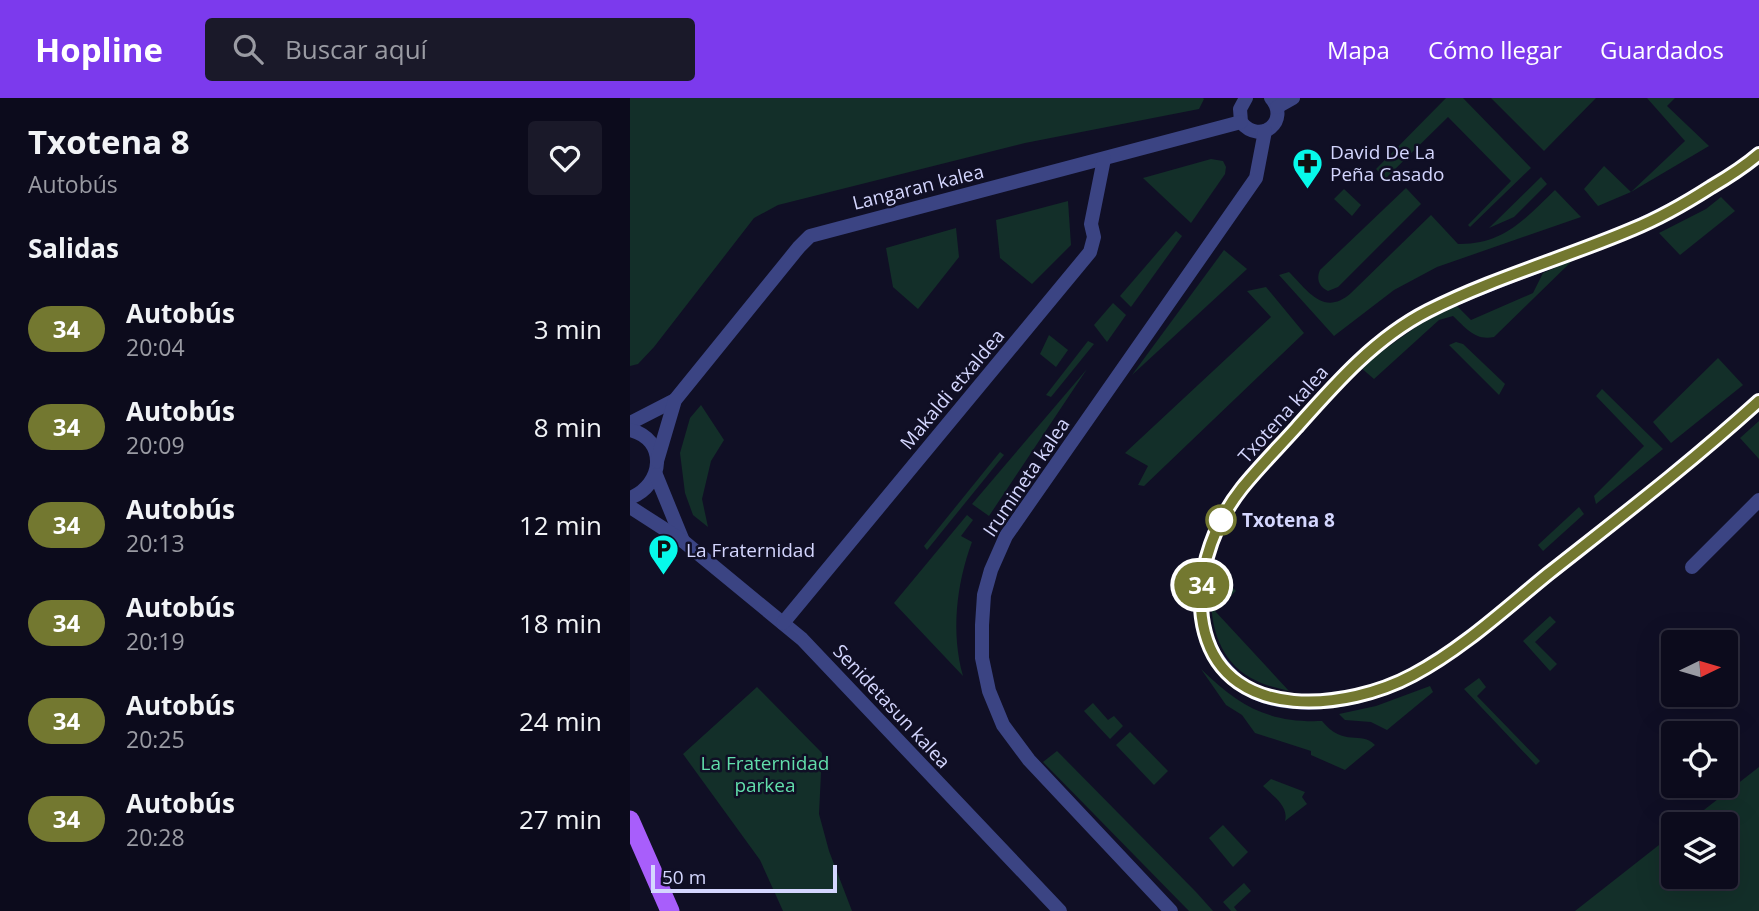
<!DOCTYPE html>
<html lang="es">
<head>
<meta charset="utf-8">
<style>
	:root { --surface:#0c0b1c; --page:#1a1929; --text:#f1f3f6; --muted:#9a9ba3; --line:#2c2b3b; --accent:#7c3aed }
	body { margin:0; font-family:"Open Sans",sans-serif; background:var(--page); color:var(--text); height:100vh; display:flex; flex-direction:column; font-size:26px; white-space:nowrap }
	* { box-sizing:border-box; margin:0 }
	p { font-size:23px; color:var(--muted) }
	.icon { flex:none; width:38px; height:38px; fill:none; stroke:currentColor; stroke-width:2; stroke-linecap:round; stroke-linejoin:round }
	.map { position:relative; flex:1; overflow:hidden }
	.sheet { display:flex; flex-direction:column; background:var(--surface); width:630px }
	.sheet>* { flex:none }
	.badge { padding:0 14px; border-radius:23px; font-size:24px; line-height:46px }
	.needle { width:46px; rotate:85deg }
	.tools { position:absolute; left:1031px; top:532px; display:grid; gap:14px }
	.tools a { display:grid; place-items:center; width:77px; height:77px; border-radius:7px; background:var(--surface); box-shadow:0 7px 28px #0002,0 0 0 2px var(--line); font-size:35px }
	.scale { position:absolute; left:21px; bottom:18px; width:186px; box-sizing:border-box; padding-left:7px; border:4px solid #d4d6fe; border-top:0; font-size:19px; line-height:24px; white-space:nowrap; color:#d4d6fe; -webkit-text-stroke:5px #100f25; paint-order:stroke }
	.map>.badge { position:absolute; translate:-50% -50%; box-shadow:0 0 0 4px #fff }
	h2 { padding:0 28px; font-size:26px; line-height:63px }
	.round { display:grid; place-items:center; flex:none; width:74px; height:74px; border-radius:7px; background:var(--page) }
	.head { display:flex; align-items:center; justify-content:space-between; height:119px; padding:0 28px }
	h1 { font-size:33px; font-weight:700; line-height:52px }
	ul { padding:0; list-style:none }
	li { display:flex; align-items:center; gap:21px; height:98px; padding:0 28px }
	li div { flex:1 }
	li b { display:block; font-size:26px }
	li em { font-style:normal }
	li .badge { min-width:77px; font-weight:700; text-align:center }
	header { display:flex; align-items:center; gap:42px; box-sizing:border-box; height:98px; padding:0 35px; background:var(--accent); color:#fff }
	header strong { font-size:33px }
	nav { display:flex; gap:38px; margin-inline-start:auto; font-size:24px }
	.search { width:490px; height:63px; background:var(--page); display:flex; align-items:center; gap:18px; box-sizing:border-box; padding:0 24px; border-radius:7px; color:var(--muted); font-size:26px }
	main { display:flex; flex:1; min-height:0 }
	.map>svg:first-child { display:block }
	.green { fill:#132f29 }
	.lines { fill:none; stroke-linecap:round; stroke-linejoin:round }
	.minor { stroke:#3b4483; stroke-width:14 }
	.primary { stroke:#a85efb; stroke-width:19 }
	.line-casing { stroke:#fff; stroke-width:16 }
	.line { stroke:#737830; stroke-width:10 }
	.stop-dot { fill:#fff; stroke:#737830; stroke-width:3.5 }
	.labels { text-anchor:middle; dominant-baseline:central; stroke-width:5; stroke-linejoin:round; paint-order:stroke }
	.poi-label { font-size:19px; fill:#d4d6fe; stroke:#100f25; text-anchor:start }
	.street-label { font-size:19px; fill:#d4d6fe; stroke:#100f25 }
	.stop-label { font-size:19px; font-weight:bold; fill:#d4d6fe; stroke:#100f25; text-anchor:start }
	.park-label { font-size:19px; fill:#61ddaa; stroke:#100f25 }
</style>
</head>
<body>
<header>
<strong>Hopline</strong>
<div class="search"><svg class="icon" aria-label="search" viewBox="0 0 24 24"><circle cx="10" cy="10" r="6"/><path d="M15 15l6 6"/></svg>Buscar aquí</div>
<nav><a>Mapa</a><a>Cómo llegar</a><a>Guardados</a></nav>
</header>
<main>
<section class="sheet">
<div class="head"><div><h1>Txotena 8</h1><p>Autobús</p></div><a class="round"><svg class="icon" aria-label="heart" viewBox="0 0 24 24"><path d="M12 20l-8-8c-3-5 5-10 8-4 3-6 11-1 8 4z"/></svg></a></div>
<h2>Salidas</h2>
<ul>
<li><span class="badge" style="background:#737830;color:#fff">34</span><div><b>Autobús</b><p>20:04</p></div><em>3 min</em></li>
<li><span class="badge" style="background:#737830;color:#fff">34</span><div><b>Autobús</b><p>20:09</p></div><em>8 min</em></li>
<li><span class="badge" style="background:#737830;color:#fff">34</span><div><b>Autobús</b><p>20:13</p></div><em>12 min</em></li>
<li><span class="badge" style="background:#737830;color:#fff">34</span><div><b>Autobús</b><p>20:19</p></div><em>18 min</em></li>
<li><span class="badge" style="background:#737830;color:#fff">34</span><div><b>Autobús</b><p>20:25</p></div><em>24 min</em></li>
<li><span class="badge" style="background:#737830;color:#fff">34</span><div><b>Autobús</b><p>20:28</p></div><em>27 min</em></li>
</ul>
</section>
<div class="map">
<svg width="1129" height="813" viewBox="0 0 1129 813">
	<rect width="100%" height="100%" fill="#100f25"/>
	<g class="green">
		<polygon points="0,0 573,0 574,1 569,11 395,45 148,107 124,120 24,249 8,266 0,268"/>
		<polygon points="816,0 833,0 901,70 840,129 838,127 881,83 818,19 755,81 746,71"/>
		<polygon points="861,0 966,0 914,53"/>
		<polygon points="1017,0 1045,0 1037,8 1079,48 1001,94 968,108 954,91 974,68 1001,94 1055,43"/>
		<polygon points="581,61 593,63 596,69 595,76 561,125 513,80"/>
		<polygon points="911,79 917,86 884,119 859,130"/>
		<path d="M776,90L791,106L708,189L698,193C689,189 686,181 690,172Z"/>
		<polygon points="714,91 731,107 722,118 704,101"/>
		<path d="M925,92L951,119L807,169L764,192L704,238L649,177L659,174C678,193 694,219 721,195L801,117L828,146C873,147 895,121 925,92Z"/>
		<polygon points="1091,99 1105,113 1050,157 1029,135 1076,111"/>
		<polygon points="438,103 441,147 402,186 370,160 366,122"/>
		<polygon points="326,130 329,159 288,211 263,189 256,150"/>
		<polygon points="546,133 552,138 501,209 490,198"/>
		<polygon points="594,152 617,171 502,277"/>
		<path d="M943,162L864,239C845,243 836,230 823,218L809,222L744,281L730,269L797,221L827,208L841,222L903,195L913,175Z"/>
		<polygon points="636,189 674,235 514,388 508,387 518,368 495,355 641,219 617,193"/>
		<polygon points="483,205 496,217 477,244 464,227"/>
		<polygon points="419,237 438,252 426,269 410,256"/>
		<polygon points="458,243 464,246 421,299 416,297"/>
		<polygon points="826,244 833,246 875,286 869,297 819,247"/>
		<polygon points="1088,260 1113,287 1041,345 1023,324"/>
		<polygon points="457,271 359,418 342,406"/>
		<polygon points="972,291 1033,351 966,406 964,398 1014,348 966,298"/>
		<polygon points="71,307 94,342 81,363 72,401 78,429 63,417 55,395 50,355 60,320"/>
		<polygon points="1129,323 1129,361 1110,340"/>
		<polygon points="370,354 374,357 297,452 294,448"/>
		<polygon points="949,409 954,416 913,453 908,447"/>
		<path d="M337,417L343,422L331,438L342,444C326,487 321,535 333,578L264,505Z"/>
		<path d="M585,471L606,493L585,513L659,593C648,590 637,588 627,583C584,564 575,513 585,471Z"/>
		<polygon points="920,518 926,524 905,544 927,566 920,573 893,543"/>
		<path d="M571,571C609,608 638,625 692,623C714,650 731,632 745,647L715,672L681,657V653L625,635L612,617L596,607Z"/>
		<polygon points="849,580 856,589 847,598 910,663 906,667 834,591"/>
		<polygon points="800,588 803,594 757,632 741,624 715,622 709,616 746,608"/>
		<polygon points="127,589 192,655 189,716 199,753 222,813 153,813 130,762 53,656"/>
		<polygon points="463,605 478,622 484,618 493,628 480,641 454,613"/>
		<polygon points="500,634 538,673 524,687 486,647"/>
		<polygon points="427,653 566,794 583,813 559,813 413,664"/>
		<polygon points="1129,669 1129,813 945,813 1043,736 1043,779 1096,779 1096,726 1056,726"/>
		<path d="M641,681L675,694L672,699L677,706L655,723C659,708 643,698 633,688Z"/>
		<polygon points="593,727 618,754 603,769 579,740"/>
		<polygon points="614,785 621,793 604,809 607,813 601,813 593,804"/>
	</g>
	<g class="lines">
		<g class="minor">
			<path d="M616,0L610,11L611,24C630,48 661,23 641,0"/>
			<polyline points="647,9 663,0"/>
			<path d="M1129,56C1114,69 1098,79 1081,89C1018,129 948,153 879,179C852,190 824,200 798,213C745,241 705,286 666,330C648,350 629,369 612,390C581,429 562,486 575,535C583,563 611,593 640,600C685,612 742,599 783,577C834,550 879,508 924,472C993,416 1063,363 1129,303"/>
			<polyline points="0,325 45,302"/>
			<path d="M0,332C38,341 34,387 0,400"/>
			<polyline points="27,363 45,302 169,149 180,138 611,24"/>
			<polyline points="26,377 53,443"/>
			<polyline points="0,409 53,443 172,541 430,813"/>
			<polyline points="1062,469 1129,402"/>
			<polyline points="153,525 460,154 464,139 461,126 474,61"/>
			<polyline points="541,813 399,662 373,627 359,593 352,560 352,527 354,497 361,472 376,438 626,80 635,33"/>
		</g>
		<polyline class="primary" points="0,722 40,813"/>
	</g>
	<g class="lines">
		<defs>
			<path id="line" d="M1129,56C1114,69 1098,79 1081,89C1056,105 1030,120 1003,131C935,160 863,180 798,213C745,240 705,286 666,330C648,350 629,369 612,390C581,429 562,486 575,535C599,625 718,612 783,577C832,551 875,511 918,476C989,420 1062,364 1129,303"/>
		</defs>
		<use href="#line" class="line-casing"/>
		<use href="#line" class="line"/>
	</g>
	<defs>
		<symbol id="pharmacy-pin" viewBox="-11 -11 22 30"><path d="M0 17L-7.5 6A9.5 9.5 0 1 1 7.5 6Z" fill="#06f9ea" stroke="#100f25"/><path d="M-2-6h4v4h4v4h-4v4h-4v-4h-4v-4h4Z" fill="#111"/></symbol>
		<symbol id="parking-pin" viewBox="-11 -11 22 30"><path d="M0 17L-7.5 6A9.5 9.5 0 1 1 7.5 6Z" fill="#06f9ea" stroke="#100f25"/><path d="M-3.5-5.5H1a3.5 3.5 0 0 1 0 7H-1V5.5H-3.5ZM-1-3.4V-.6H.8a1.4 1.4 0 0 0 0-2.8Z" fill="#111"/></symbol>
	</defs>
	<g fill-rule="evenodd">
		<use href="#pharmacy-pin" x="660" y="48" width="35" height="47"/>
		<use href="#parking-pin" x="16" y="434" width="35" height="47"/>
	</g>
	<circle class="stop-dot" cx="591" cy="422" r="14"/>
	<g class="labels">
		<g class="poi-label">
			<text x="700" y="54">David De La<tspan x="700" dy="22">Peña Casado</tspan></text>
			<text x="56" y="452">La Fraternidad</text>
		</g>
		<g class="street-label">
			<text transform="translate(288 89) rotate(-14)">Langaran kalea</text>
			<text transform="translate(322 291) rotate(-50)">Makaldi etxaldea</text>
			<text transform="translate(653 316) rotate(-48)">Txotena kalea</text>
			<text transform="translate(396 379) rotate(-56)">Irumineta kalea</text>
			<text transform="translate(262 608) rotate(47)">Senidetasun kalea</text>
		</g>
		<g class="stop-label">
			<text x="612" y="422">Txotena 8</text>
		</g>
		<g class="park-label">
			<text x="135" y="665">La Fraternidad<tspan x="135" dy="22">parkea</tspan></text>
		</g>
	</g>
</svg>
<div class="tools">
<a><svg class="needle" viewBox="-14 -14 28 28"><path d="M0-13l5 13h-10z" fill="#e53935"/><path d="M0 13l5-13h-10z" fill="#9a9ba3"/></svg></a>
<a><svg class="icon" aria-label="locate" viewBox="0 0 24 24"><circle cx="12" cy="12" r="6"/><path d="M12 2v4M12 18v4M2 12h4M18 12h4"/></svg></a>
<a><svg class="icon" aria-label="layers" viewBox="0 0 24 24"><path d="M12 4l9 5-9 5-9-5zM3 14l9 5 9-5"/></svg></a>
</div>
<div class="scale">50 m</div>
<b class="badge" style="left:572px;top:487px;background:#737830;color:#fff">34</b>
</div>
</main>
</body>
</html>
